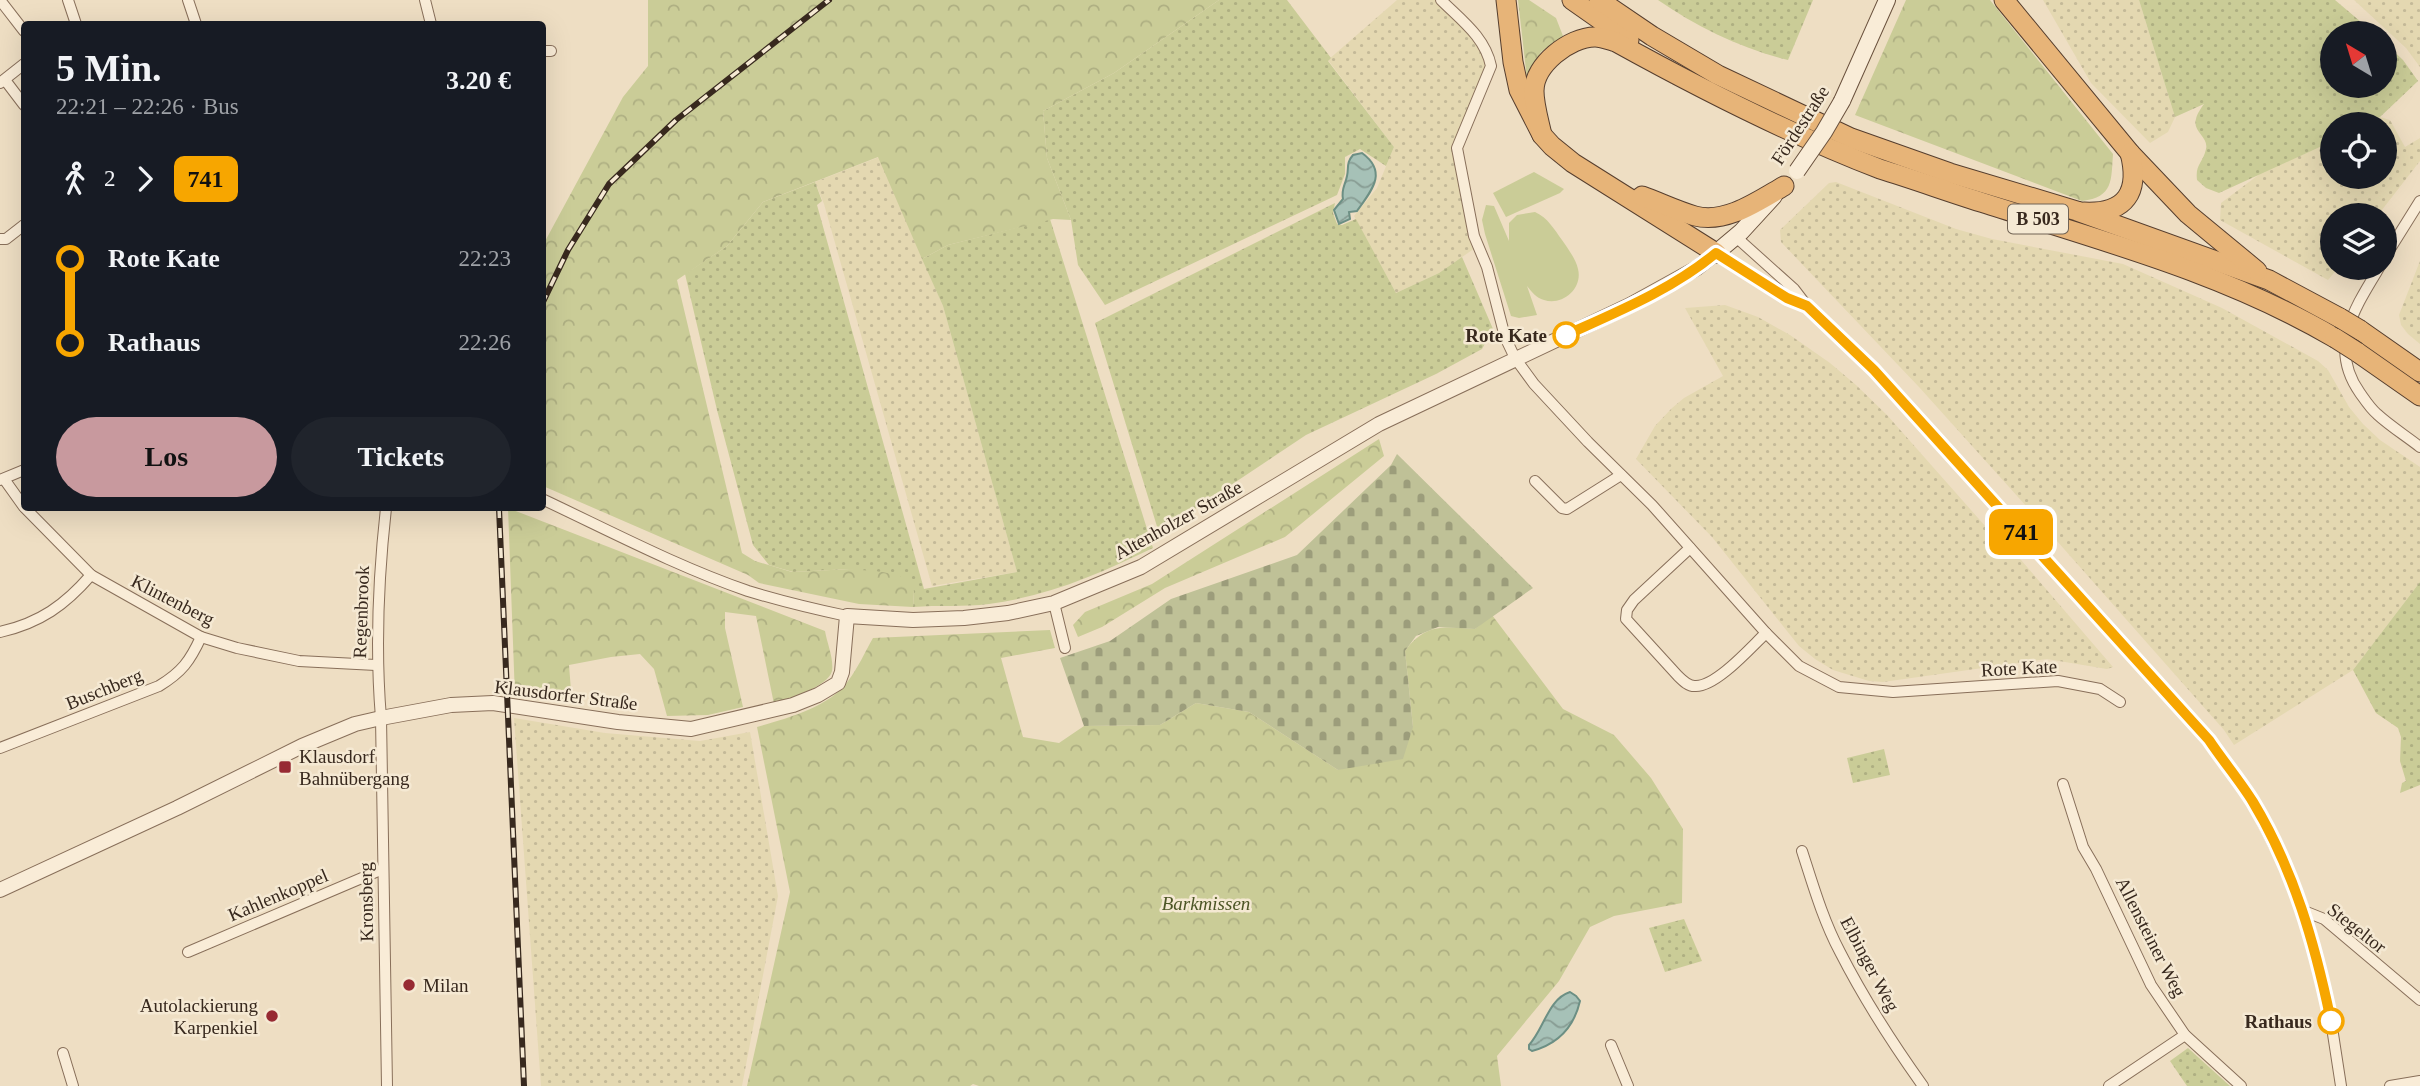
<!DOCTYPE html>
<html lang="de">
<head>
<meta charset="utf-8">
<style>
	:root { --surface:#171b24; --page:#20242c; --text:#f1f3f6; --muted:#9ea1a6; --accent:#c8999e }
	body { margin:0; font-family:Georgia,serif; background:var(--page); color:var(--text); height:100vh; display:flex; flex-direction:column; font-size:26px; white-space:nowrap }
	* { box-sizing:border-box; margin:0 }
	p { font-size:23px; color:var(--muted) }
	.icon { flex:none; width:38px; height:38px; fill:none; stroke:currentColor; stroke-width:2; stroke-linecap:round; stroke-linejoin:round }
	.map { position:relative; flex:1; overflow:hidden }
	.details { position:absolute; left:21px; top:21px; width:525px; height:490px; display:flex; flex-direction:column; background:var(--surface); border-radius:7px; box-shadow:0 7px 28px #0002 }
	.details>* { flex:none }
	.badge { padding:0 14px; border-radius:10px; font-size:24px; line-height:46px }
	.needle { width:46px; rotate:322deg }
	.controls { position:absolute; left:2320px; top:21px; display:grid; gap:14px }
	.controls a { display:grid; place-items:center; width:77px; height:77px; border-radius:50%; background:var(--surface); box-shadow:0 7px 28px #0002; font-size:35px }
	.map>.badge { position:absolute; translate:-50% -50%; box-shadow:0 0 0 4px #fff }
	.legs { display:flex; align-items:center; gap:10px; height:77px; padding:0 35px; font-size:23px }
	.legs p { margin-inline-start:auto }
	.overview { display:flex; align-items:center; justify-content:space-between; height:119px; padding:0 35px }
	h1 { font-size:38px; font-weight:700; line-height:52px }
	.cta { display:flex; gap:14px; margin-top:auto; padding:14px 35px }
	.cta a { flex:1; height:80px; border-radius:42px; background:var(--accent); color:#111; font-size:28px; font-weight:700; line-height:80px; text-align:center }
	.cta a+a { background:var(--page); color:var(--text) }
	ul { padding:0 35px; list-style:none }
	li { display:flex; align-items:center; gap:24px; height:84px; font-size:26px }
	li i { display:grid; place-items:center; width:10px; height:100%; margin:0 9px; background:currentColor }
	li i::after { content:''; width:18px; height:18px; margin:-9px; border:5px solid; border-radius:50%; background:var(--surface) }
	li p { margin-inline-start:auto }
	li:first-child i { background:linear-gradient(#0000 50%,currentColor 0) }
	li:last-child i { background:linear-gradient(currentColor 50%,#0000 0) }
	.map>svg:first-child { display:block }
	.farmland { fill:url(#farmland-dots) }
	.green { fill:url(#green-dots) }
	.forest { fill:url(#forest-crowns) }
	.cemetery { fill:url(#cemetery-stones) }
	.pitch { fill:#cacc97 }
	.water { fill:url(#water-waves); stroke:#6c8f84; stroke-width:2 }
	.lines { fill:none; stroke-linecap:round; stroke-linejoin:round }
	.minor-casing { stroke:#886f5a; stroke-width:12 }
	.tertiary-casing { stroke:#886f5a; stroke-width:16 }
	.secondary-casing { stroke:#6a513d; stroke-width:18 }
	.trunk-casing { stroke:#563e2e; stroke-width:21 }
	.minor { stroke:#f9ecd7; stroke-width:10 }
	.tertiary { stroke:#f9ecd7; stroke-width:14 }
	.secondary { stroke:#f9ecd7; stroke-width:16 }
	.trunk { stroke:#e7b478; stroke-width:19 }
	.rail-casing { stroke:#38291e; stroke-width:6 }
	.rail { stroke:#f5e9d3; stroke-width:3.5; stroke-dasharray:10; stroke-linecap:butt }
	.secondary-bridge-casing { stroke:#6a513d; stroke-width:18; stroke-linecap:butt }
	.trunk-bridge-casing { stroke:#563e2e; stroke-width:21; stroke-linecap:butt }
	.secondary-bridge { stroke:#f9ecd7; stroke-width:16 }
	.trunk-bridge { stroke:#e7b478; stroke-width:19 }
	.line-1-casing { stroke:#fff; stroke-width:16 }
	.line-1 { stroke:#f7a600; stroke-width:10 }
	.stop-1-dot { fill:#fff; stroke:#f7a600; stroke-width:3.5 }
	.poi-dot { fill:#972a33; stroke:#f5e9d3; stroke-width:2.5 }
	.labels { text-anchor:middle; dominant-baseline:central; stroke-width:5; stroke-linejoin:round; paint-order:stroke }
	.shield { fill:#f5e9d3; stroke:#716354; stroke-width:2 }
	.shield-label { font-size:18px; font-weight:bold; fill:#38291e }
	.street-label { font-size:19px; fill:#38291e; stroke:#f5e9d3 }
	.stop-label { font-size:19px; font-weight:bold; fill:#38291e; stroke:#f5e9d3; text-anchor:end }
	.poi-label { font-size:19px; fill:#38291e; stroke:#f5e9d3; text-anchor:start }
	.park-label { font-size:19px; font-style:italic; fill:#4c5525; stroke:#f5e9d3 }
</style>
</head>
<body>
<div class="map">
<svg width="2420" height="1086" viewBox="0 0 2420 1086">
	<defs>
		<pattern id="farmland-dots" width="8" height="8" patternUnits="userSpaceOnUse" patternTransform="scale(1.75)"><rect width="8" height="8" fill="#e4d8b1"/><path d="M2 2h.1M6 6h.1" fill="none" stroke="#c4b998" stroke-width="1.8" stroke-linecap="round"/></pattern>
		<pattern id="green-dots" width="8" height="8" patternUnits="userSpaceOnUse" patternTransform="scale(1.75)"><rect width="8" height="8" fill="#cacc97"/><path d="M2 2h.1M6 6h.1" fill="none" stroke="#aeaf82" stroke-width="1.8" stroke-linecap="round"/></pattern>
		<pattern id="forest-crowns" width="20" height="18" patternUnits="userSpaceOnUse" patternTransform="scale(1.75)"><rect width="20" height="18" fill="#cacc97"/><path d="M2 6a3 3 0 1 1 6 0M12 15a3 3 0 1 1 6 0" fill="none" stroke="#aeaf82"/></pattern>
		<pattern id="cemetery-stones" width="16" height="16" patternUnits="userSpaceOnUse" patternTransform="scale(1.75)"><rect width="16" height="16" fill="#bfc197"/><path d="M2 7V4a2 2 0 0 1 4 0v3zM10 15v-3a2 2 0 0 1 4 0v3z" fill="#9c9d7b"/></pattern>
		<pattern id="water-waves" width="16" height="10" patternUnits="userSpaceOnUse" patternTransform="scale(1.75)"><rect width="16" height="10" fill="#a6c1b7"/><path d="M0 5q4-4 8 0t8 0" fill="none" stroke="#889d94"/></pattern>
	</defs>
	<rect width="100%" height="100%" fill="#eedec3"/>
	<g class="farmland">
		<polygon points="1397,0 1441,0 1481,40 1491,66 1457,148 1478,246 1439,273 1396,293 1354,216 1377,188 1394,147 1328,60"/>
		<polygon points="2043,0 2139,0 2175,117 2168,132 2150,143 2091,83"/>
		<polygon points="2354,0 2420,0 2420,67 2406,48"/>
		<polygon points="2380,117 2390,120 2405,147 2420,138 2420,161 2378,215 2333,215 2333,268 2338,268 2328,280 2220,220 2221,203 2261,173 2333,141 2333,177 2385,177 2385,124 2365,124"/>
		<polygon points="879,157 943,306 1017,572 932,586 824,204 815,182"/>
		<polygon points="1836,182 1956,229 1992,239 2123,264 2222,308 2318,361 2328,370 2349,407 2363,424 2380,440 2420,467 2420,582 2353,670 2234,745 2224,730 2027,507 1919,387 1781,242 1780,230 1829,183"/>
		<polygon points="2420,261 2420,344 2408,334 2401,325 2399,315"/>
		<polygon points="1725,305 1758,317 1790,335 1830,363 1856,385 1887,415 1986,527 2021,560 2113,667 2107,669 2047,659 1883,682 1869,681 1833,670 1815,659 1799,646 1712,537 1636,459 1655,426 1672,408 1684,398 1723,376 1685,308"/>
		<polygon points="514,718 605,733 700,741 750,732 778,896 742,1086 541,1086"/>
	</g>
	<g class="green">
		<polygon points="1219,0 1287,0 1331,58 1328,61 1394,147 1386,166 1360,149 1345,157 1345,174 1337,195 1105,305 1078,265 1071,220 1047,158 1043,111 1114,73"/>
		<path d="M1658,0H1813L1788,60C1742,49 1697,27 1658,0Z"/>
		<path d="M2139,0H2335L2374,33H2333V86H2385V43L2403,60L2418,81L2380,117L2365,124H2333V141L2219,193L2206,188L2197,180C2195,164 2203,163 2206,149C2209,137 2192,131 2196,119C2197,114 2201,108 2204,104L2175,117Z"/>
		<path d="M815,182L822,201L817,205L924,589L1017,572L943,306L922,259L948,245L1050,219L1153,548C1099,574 1049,596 989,604C964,607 938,605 913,607L914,591L850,569L793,572L769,565L753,545L717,410L685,274L727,246L763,202Z"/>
		<polygon points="1335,203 1333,213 1337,224 1342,225 1356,219 1396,293 1439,273 1462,257 1493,329 1482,349 1436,374 1306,435 1159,533 1095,323"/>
		<polygon points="2420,582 2420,785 2400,793 2402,783 2406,781 2400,761 2401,737 2398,728 2376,713 2353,670"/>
		<polygon points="1884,749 1890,775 1853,783 1847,758"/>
		<polygon points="1684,919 1702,961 1665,972 1649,928"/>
		<polygon points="2188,1048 2230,1086 2187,1086 2170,1061"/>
	</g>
	<g class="forest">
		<polygon points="648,0 1219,0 1114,73 1043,111 1047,158 1071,220 1053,219 948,245 922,259 878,157 763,202 727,246 677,280 742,553 755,561 792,572 850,569 883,572 908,578 914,591 913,607 859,604 759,583 748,575 543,486 543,245 623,97 648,66"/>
		<polygon points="1518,0 1529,0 1556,18 1563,36 1541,52 1527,79"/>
		<path d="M1906,0H1990L2113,154C2111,180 2114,197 2082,201L1855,115Z"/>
		<polygon points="1379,439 1384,456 1285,537 1165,588 1102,627 1078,637 1073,625 1085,612 1152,584"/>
		<path d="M508,508L825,631C827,643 834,659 832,671C828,687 789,698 774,704L756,616L725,612V628L743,707L708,715L667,716L654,669L640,654L611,657L569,665L572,703L515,697Z"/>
		<path d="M1492,615L1563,709L1614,735L1651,778L1683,829L1682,903L1614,916L1590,927L1559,981L1497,1056L1501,1086H979L973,1084L970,1086H747L790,892L757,727C785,719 830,707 848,681C858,668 865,652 873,638L1050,630L1055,648L1001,658L1023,737L1059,743L1084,726L1160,725L1196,703L1249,712L1338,770L1413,727L1405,651C1426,623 1443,627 1475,629Z"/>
	</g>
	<polygon class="cemetery" points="1397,454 1533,588 1475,629 1438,627 1416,636 1405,651 1413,727 1403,759 1338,770 1249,712 1196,703 1160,725 1084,726 1060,658 1110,641 1171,599 1297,555 1391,465"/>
	<g class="pitch">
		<polygon points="1534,172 1564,189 1560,193 1506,217 1493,193"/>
		<path d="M1486,205L1494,206L1509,241V223L1517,215L1535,212C1548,218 1554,229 1562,240C1568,249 1576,259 1578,269C1583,289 1562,306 1544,300C1536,298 1532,292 1527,286L1537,315L1519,318L1511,316L1485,234L1482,220Z"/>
	</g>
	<g class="water">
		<path d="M1362,153C1388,172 1372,190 1357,211L1349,212L1350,219L1339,224L1334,210L1343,199C1341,189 1345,186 1347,176C1349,167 1346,163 1353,155Z"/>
		<path d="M1570,992L1576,996L1580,1001C1574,1027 1558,1044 1532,1051L1529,1049V1045C1544,1029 1548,999 1570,992Z"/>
	</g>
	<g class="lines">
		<defs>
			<g id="minor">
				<polyline points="0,0 24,31"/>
				<polyline points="68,0 76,24"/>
				<polyline points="188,0 196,24"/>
				<polyline points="425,0 431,24"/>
				<path d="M1441,0C1461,20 1485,37 1491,66L1457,148L1474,236L1487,267L1505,337L1515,358L1534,384L1588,442L1652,505L1766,633L1799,666L1839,687L1893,692L2058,681L2100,689L2120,702"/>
				<polyline points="542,51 551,51"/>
				<polyline points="5,80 24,105"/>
				<polyline points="0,83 24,64"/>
				<polyline points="1736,237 1794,289 1807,306 1874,370 2156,680 2209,740 2253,803 2293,882 2304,911 2317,956 2331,1021 2341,1086"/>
				<polyline points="0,239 6,239 24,225"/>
				<polyline points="1716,253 1787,298 1807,306"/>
				<polyline points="2385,257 2420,201"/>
				<path d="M2379,268C2354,309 2328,348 2360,393C2365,400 2370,408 2377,414C2390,426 2406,436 2420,447"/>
				<polyline points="4,479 24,507"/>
				<polyline points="0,480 24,470"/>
				<polyline points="1535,481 1562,508 1567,509 1621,475"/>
				<path d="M542,499C610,531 678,567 748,591C781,601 814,609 847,616"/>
				<polyline points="25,508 91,575 201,637 237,648 299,661 376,665"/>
				<path d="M386,508C378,580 375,646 381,718L387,1086"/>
				<path d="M1690,548L1634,600L1627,610L1626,619L1678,676C1683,681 1689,687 1696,686C1717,686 1751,647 1766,633"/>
				<polyline points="1054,603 1065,648"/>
				<path d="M0,632C40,623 65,605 91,575"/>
				<path d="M0,748L159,686C182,672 190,661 201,637"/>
				<polyline points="2063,784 2083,847 2096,869 2151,985 2185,1035 2241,1086"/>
				<path d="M1802,851C1813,885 1823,920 1840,952C1864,999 1893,1044 1923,1086"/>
				<polyline points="2304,911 2324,919 2420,1000"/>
				<polyline points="188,952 383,869"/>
				<polyline points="1611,1045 1628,1086"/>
				<polyline points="63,1053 73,1086"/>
				<polyline points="2109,1086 2185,1035"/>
				<polyline points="2390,1086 2420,1081"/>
			</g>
			<polyline id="tertiary" points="0,890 177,808 302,746 355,724 381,718 451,705 493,703 618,722 691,729 793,705 818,695 838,683 842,672 847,616 913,620 964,618 1008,613 1054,603 1141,567 1379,424 1630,305 1697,268 1716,253"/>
			<g id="secondary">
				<polyline points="1842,101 1887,0"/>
				<polyline points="1716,253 1741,232 1774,196"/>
			</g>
			<g id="trunk">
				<polyline points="1506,0 1513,62 1519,90 1542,135 1552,146 1573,163 1716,253"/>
				<polyline points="1572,0 1629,40"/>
				<polyline points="1599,0 1652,36 1718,75 1851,138 1950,173 2077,211 2269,280 2340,318"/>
				<polyline points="2004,0 2130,153 2188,214 2257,271"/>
				<path d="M1542,135C1539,121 1534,105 1534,91C1534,65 1569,37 1595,37C1601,37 1609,40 1616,42C1701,89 1789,134 1880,169C1916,180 1951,193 1987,204C2106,242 2226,274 2335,338"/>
				<path d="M1642,196C1659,202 1677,211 1695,216C1726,224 1758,201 1784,186"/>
				<path d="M2084,212C2126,214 2140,192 2130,153"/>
				<polyline points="2360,330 2420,372"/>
				<polyline points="2357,352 2420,396"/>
			</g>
		</defs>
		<use href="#minor" class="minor-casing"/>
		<use href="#tertiary" class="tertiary-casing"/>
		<use href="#secondary" class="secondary-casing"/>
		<use href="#trunk" class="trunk-casing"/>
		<use href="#minor" class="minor"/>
		<use href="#tertiary" class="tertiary"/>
		<use href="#secondary" class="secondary"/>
		<use href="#trunk" class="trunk"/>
		<defs>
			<g id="rail">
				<polyline points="542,304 568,250 609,184 676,120 829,0"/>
				<polyline points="499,508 524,1086"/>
			</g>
		</defs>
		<use href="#rail" class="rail-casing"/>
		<use href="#rail" class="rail"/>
		<defs>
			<polyline id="secondary-bridge" points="1797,171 1824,132 1842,101"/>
			<g id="trunk-bridge">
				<polyline points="2340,318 2360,330"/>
				<polyline points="2335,338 2357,352"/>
			</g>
		</defs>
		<use href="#secondary-bridge" class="secondary-bridge-casing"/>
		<use href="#trunk-bridge" class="trunk-bridge-casing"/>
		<use href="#secondary-bridge" class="secondary-bridge"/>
		<use href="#trunk-bridge" class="trunk-bridge"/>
	</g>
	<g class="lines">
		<defs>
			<path id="line-1" d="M1566,335C1617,312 1673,289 1716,253L1787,298L1807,306L1874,370L2209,740C2223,761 2240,781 2253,802C2294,870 2315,944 2331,1021"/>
		</defs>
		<use href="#line-1" class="line-1-casing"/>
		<use href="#line-1" class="line-1"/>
	</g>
	<g class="stop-1-dot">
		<circle cx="1566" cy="335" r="12"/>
		<circle cx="2331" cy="1021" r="12"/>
	</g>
	<g class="poi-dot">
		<rect x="278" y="760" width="14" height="14" rx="3.5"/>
		<circle cx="409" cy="985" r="7"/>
		<circle cx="272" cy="1016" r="7"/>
	</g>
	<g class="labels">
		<rect class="shield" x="2008" y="204.5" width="60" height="29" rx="5"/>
		<g class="shield-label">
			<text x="2038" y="219">B 503</text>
		</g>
		<g class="street-label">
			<text transform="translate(1800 125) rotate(-57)">Fördestraße</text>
			<text transform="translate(1178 520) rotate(-29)">Altenholzer Straße</text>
			<text transform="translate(173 600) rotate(27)">Klintenberg</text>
			<text transform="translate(361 612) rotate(-88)">Regenbrook</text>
			<text transform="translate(2019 668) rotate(-3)">Rote Kate</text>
			<text transform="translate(104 689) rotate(-22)">Buschberg</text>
			<text transform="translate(566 695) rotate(7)">Klausdorfer Straße</text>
			<text transform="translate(278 895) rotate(-23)">Kahlenkoppel</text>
			<text transform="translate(366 902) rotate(-91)">Kronsberg</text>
			<text transform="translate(2357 928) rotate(38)">Stegeltor</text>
			<text transform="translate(2151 937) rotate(63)">Allensteiner Weg</text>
			<text transform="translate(1870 964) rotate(62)">Elbinger Weg</text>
		</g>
		<g class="stop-label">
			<text x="1547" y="335">Rote Kate</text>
			<text x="2312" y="1021">Rathaus</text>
		</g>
		<g class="poi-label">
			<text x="299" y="756">Klausdorf<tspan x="299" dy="22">Bahnübergang</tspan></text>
			<text x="423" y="985">Milan</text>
			<text x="258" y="1005" text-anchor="end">Autolackierung<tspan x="258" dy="22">Karpenkiel</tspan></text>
		</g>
		<g class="park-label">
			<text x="1206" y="903">Barkmissen</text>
		</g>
	</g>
</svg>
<div class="controls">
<a><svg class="needle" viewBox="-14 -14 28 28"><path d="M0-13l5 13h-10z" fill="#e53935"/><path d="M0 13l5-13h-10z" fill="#9ea1a6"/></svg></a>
<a><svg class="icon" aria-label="locate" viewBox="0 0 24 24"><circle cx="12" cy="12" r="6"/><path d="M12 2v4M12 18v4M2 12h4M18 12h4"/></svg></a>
<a><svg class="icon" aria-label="layers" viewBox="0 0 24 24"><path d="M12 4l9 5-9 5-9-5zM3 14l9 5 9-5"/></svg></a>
</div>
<b class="badge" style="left:2021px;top:532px;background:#f7a600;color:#111">741</b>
<section class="details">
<div class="overview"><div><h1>5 Min.</h1><p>22:21 – 22:26 · Bus</p></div><b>3.20 €</b></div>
<div class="legs"><svg class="icon" aria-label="walk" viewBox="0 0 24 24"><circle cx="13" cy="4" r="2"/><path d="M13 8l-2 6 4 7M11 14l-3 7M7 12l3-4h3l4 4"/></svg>2<svg class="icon" aria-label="forward" viewBox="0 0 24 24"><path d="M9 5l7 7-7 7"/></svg><b class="badge" style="background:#f7a600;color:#111">741</b></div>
<ul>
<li><i style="color:#f7a600"></i><b>Rote Kate</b><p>22:23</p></li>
<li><i style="color:#f7a600"></i><b>Rathaus</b><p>22:26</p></li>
</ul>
<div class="cta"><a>Los</a><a>Tickets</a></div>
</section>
</div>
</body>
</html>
